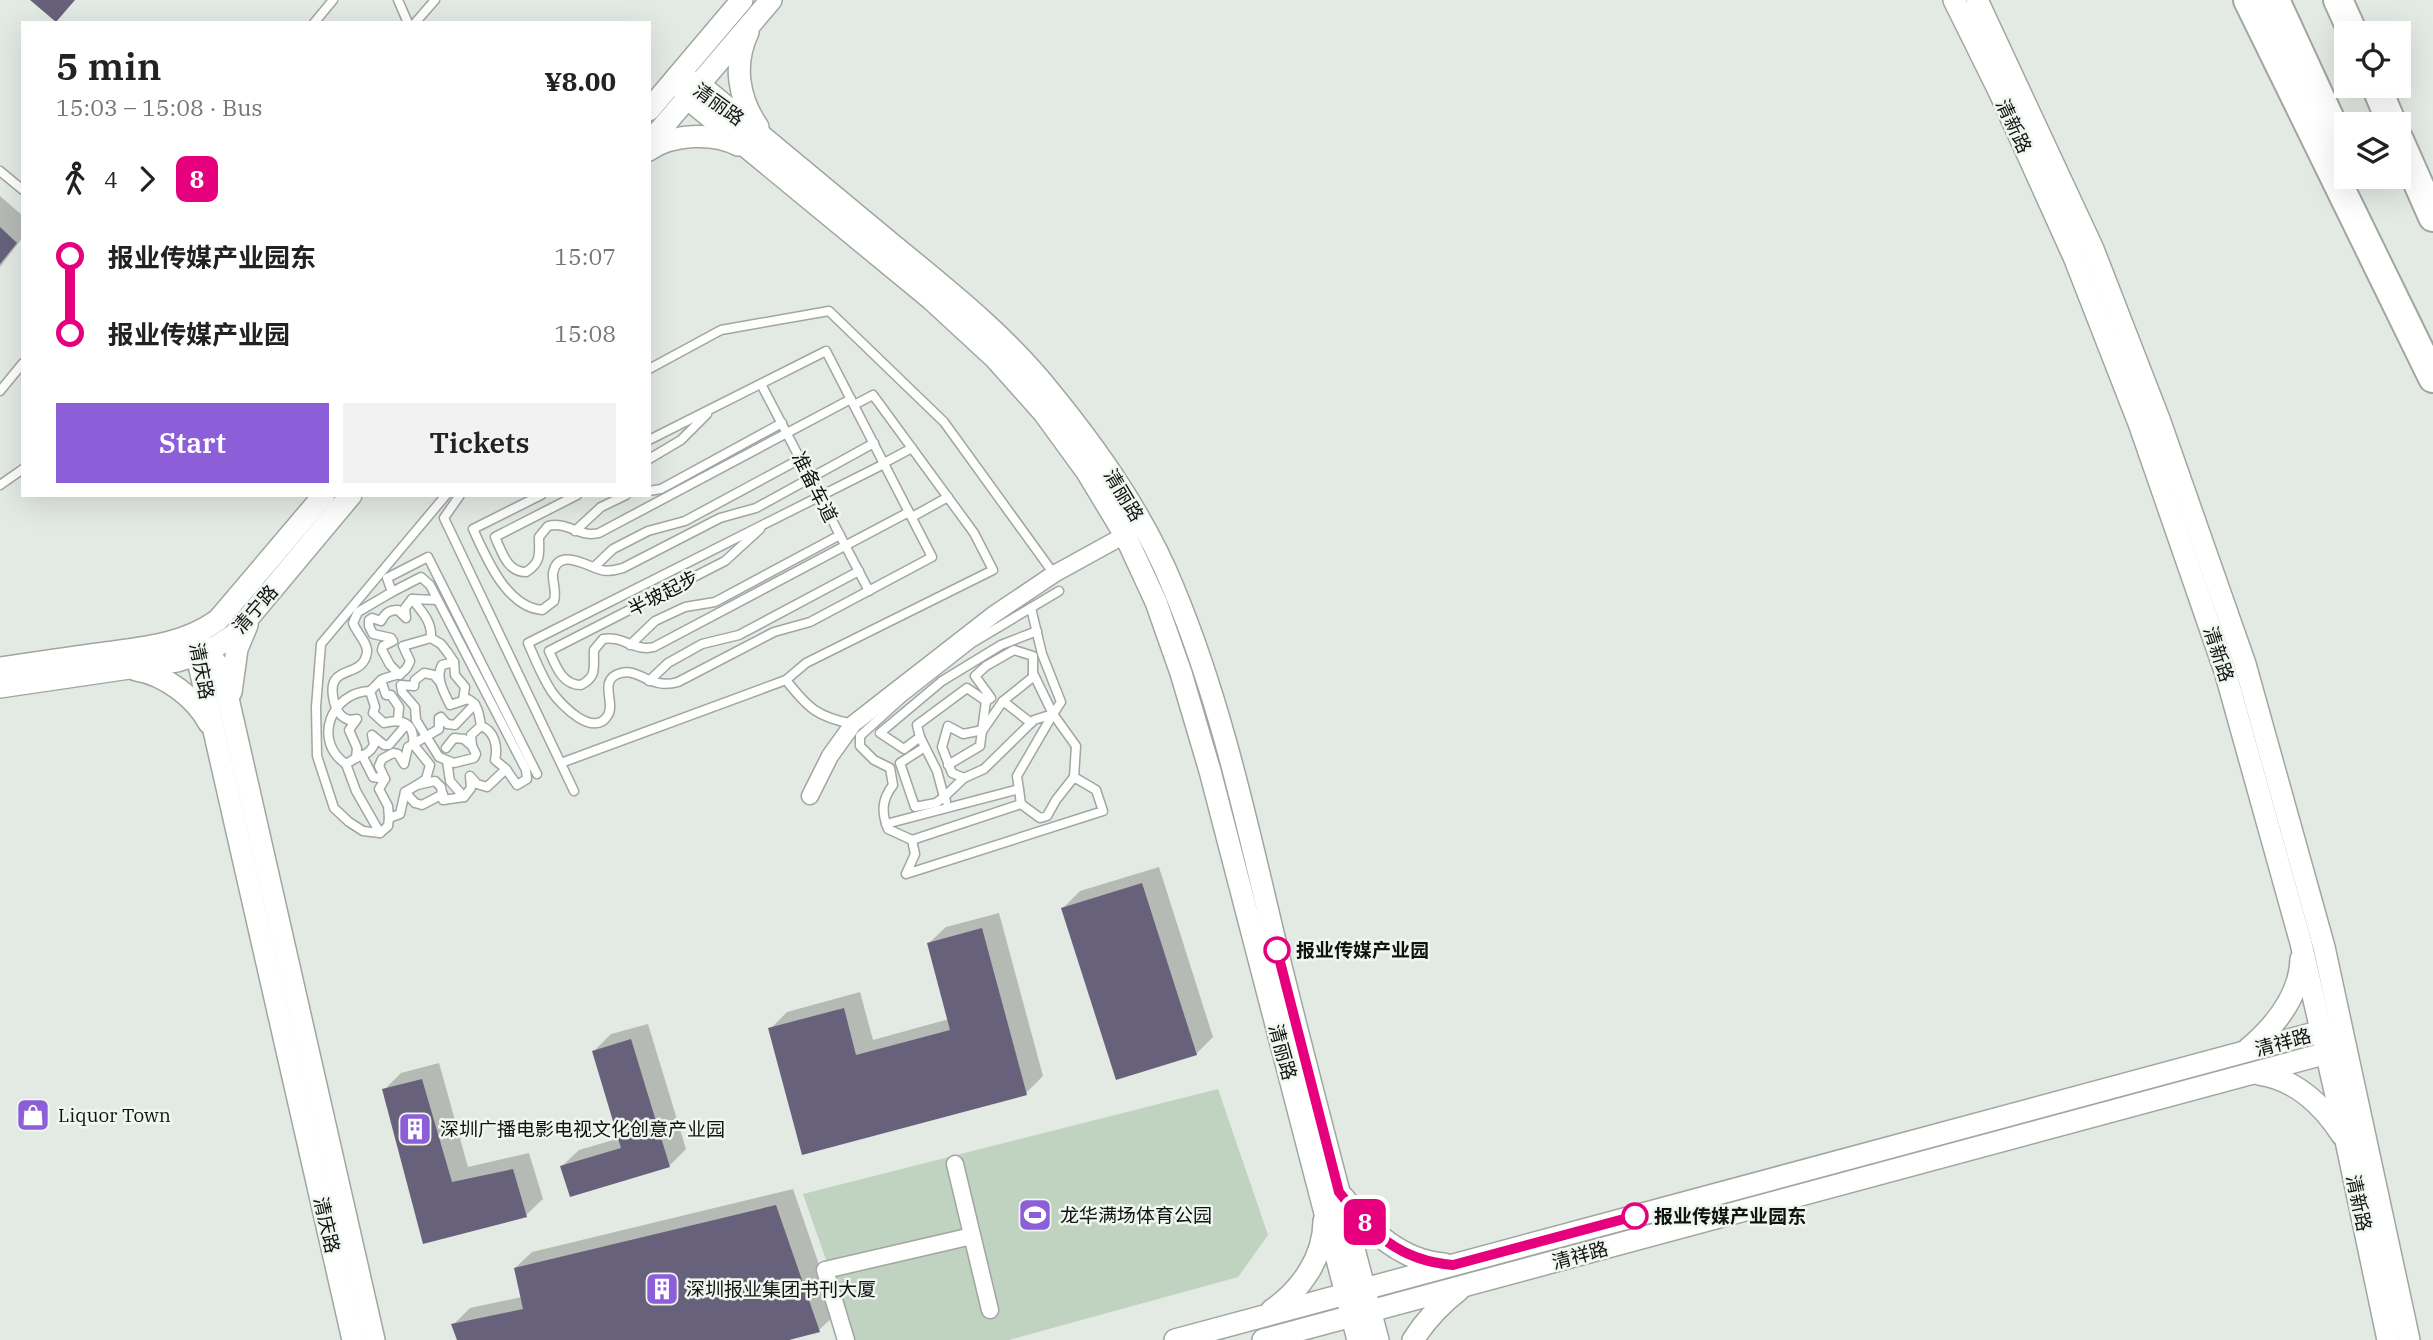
<!DOCTYPE html>
<html lang="en">
<head>
<meta charset="utf-8">
<style>
	:root { --surface:#fff; --page:#f2f2f2; --text:#222; --muted:#767676; --accent:#8c5fd9 }
	body { margin:0; font-family:"IBM Plex Serif","Noto Sans SC",serif; background:var(--page); color:var(--text); height:100vh; display:flex; flex-direction:column; font-size:26px; white-space:nowrap }
	* { box-sizing:border-box; margin:0 }
	p { font-size:23px; color:var(--muted) }
	.icon { flex:none; width:38px; height:38px; fill:none; stroke:currentColor; stroke-width:2; stroke-linecap:round; stroke-linejoin:round }
	.map { position:relative; flex:1; overflow:hidden }
	.drawer { position:absolute; left:21px; top:21px; width:630px; height:476px; display:flex; flex-direction:column; background:var(--surface); border-radius:0px; box-shadow:0 7px 28px #0002 }
	.drawer>* { flex:none }
	.badge { padding:0 14px; border-radius:10px; font-size:24px; line-height:46px }
	.buttons { position:absolute; left:2334px; top:21px; display:grid; gap:14px }
	.buttons a { display:grid; place-items:center; width:77px; height:77px; border-radius:0px; background:var(--surface); box-shadow:0 7px 28px #0002; font-size:35px }
	.map>.badge { position:absolute; translate:-50% -50%; box-shadow:0 0 0 4px #fff }
	.legs { display:flex; align-items:center; gap:10px; height:77px; padding:0 35px; font-size:23px }
	.legs p { margin-inline-start:auto }
	.overview { display:flex; align-items:center; justify-content:space-between; height:119px; padding:0 35px }
	h1 { font-size:38px; font-weight:600; line-height:52px }
	.button { display:flex; gap:14px; margin-top:auto; padding:14px 35px }
	.button a { flex:1; height:80px; border-radius:0px; background:var(--accent); color:#fff; font-size:28px; font-weight:600; line-height:80px; text-align:center }
	.button a+a { background:var(--page); color:var(--text) }
	ul { padding:0 35px; list-style:none }
	li { display:flex; align-items:center; gap:24px; height:77px; font-size:26px }
	li i { display:grid; place-items:center; width:10px; height:100%; margin:0 9px; background:currentColor }
	li i::after { content:''; width:18px; height:18px; margin:-9px; border:5px solid; border-radius:50%; background:var(--surface) }
	li p { margin-inline-start:auto }
	li:first-child i { background:linear-gradient(#0000 50%,currentColor 0) }
	li:last-child i { background:linear-gradient(currentColor 50%,#0000 0) }
	.map>svg:first-child { display:block }
	.green { fill:#c0d2c0 }
	.shadow { fill:#0003 }
	.building { fill:#68617b }
	.lines { fill:none; stroke-linecap:round; stroke-linejoin:round }
	.lane-casing { stroke:#a0a6a0; stroke-width:11 }
	.street-casing { stroke:#a0a6a0; stroke-width:19 }
	.secondary-casing { stroke:#a0a6a0; stroke-width:24 }
	.highway-casing { stroke:#a0a6a0; stroke-width:32 }
	.lane { stroke:#fff; stroke-width:8 }
	.street { stroke:#fff; stroke-width:16 }
	.secondary { stroke:#fff; stroke-width:21 }
	.highway { stroke:#fff; stroke-width:28 }
	.line-1-casing { stroke:#fff; stroke-width:16 }
	.line-1 { stroke:#e6007e; stroke-width:10 }
	.stop-1-dot { fill:#fff; stroke:#e6007e; stroke-width:3.5 }
	.labels { text-anchor:middle; dominant-baseline:central; stroke-width:5; stroke-linejoin:round; paint-order:stroke }
	.street-label { font-size:19px; fill:#111311; stroke:#f0f6f0 }
	.stop-label { font-size:19px; font-weight:bold; fill:#111311; stroke:#f0f6f0; text-anchor:start }
	.poi-label { font-size:19px; fill:#111311; stroke:#f0f6f0; text-anchor:start }
</style>
</head>
<body>
<div class="map">
<svg width="2433" height="1340" viewBox="0 0 2433 1340">
	<rect width="100%" height="100%" fill="#e3e9e3"/>
	<polygon class="green" points="1218,1089 1268,1235 1238,1277 1009,1340 854,1340 803,1194"/>
	<g class="shadow">
		<polygon points="0,196 23,216 23,237 0,267"/>
		<polygon points="1159,867 1213,1037 1196,1054 1063,908 1080,891"/>
		<polygon points="999,913 1043,1076 1026,1093 803,1152 770,1029 787,1012 860,992 873,1040 949,1019 929,943 946,927"/>
		<polygon points="648,1024 686,1149 669,1166 562,1166 579,1150 620,1138 594,1051 611,1034"/>
		<polygon points="439,1063 468,1167 529,1153 543,1199 526,1215 424,1242 384,1090 401,1073"/>
		<polygon points="793,1189 836,1314 819,1330 782,1340 459,1340 453,1325 470,1308 522,1297 515,1268 532,1252"/>
	</g>
	<g class="building">
		<polygon points="30,0 75,0 56,22"/>
		<polygon points="0,227 17,243 0,264"/>
		<polygon points="1142,883 1197,1055 1116,1080 1061,908"/>
		<polygon points="982,928 1027,1095 802,1155 768,1028 844,1008 856,1055 950,1030 927,943"/>
		<polygon points="631,1039 670,1167 570,1197 560,1166 621,1148 592,1051"/>
		<polygon points="422,1079 452,1182 513,1169 527,1217 423,1244 382,1089"/>
		<polygon points="776,1205 820,1332 789,1340 457,1340 451,1324 523,1309 514,1268"/>
	</g>
	<g class="lines">
		<defs>
			<g id="lane">
				<polyline points="398,0 408,23"/>
				<polyline points="314,23 333,0"/>
				<polyline points="415,23 435,0"/>
				<polyline points="0,171 23,190"/>
				<polyline points="649,369 721,330 829,311 944,422 1054,574"/>
				<polyline points="761,384 869,591"/>
				<polyline points="0,391 23,363"/>
				<path d="M649,440L826,351L932,557L810,622L774,632L678,682C650,690 640,668 621,673C597,679 616,703 608,715C594,739 561,705 552,692C542,677 535,659 528,643L884,464"/>
				<polyline points="649,459 681,440 707,414"/>
				<polyline points="884,463 912,448"/>
				<polyline points="0,485 23,469"/>
				<polyline points="649,491 661,489 782,423"/>
				<polyline points="460,495 444,518 574,791"/>
				<path d="M541,495L473,529C486,557 506,607 542,610L554,601C557,591 552,582 553,573C558,547 587,566 601,570C609,572 615,570 623,568L720,518L756,508L874,443"/>
				<path d="M577,495L495,537C502,552 507,572 526,572C542,562 539,553 539,537L548,526C567,521 580,538 599,533L851,399"/>
				<polyline points="912,517 948,497"/>
				<path d="M760,529L725,561L549,651C556,666 562,685 581,685C598,676 593,667 594,650L603,639C622,635 635,652 654,647L909,512"/>
				<polyline points="575,531 601,507 626,495"/>
				<polyline points="594,567 613,549 648,531 685,521 800,459"/>
				<path d="M392,592L358,612L353,623C356,632 368,643 367,652C363,682 322,660 335,705C338,713 341,717 349,720L357,719L349,730L357,748L356,758C365,754 369,754 374,745L372,735L384,745H389L406,725"/>
				<path d="M412,599C422,612 432,621 431,638"/>
				<polyline points="1031,608 1042,654 1061,702 1053,714"/>
				<path d="M1037,631L1001,645L942,681L880,733L904,749L920,737L917,725L967,688L986,701L991,698L975,676L986,666L1014,650L1033,656V677L1003,701L983,730L963,734L948,726L942,747L952,773L964,778L984,769L1034,720L1053,714L1017,776L1021,804L1040,818L1047,816L1056,800L1074,777L1096,790L1103,811L906,874L915,854L912,840L888,829C881,812 882,799 893,785L890,768L874,760L860,746V736L902,698L972,643L1059,591"/>
				<polyline points="630,645 655,621 685,607 715,602 840,535"/>
				<path d="M454,662L442,665C435,678 444,692 450,705L468,699C479,705 479,715 481,726"/>
				<polyline points="1033,673 1053,714 1076,746 1074,777"/>
				<path d="M400,675L390,665L382,650L383,646L393,641L391,638L373,634L369,626V620L372,618L381,621C385,613 389,610 398,610L406,618L405,608L412,599L437,600"/>
				<polyline points="381,680 386,695 391,695 399,707 398,719"/>
				<polyline points="786,680 806,663 993,570 974,533 873,395 854,405"/>
				<path d="M439,681L434,675L424,673L415,680L414,686L401,685L402,692L415,707L416,720L439,757L454,763L474,758L476,754L472,746L471,735L481,726C495,731 498,747 495,760L506,769L517,785L527,779L526,770L430,585L421,577L392,592L387,578L428,557L537,774"/>
				<polyline points="649,681 668,663 702,644 739,635 859,571"/>
				<path d="M463,700L465,687L455,675L454,662L448,653L441,644L431,638L403,646L410,661C405,676 396,674 383,679C379,681 374,688 370,691L375,707L373,713L384,723C402,718 415,723 413,744L430,765L426,779L417,785L435,781L441,787L443,800L464,797L471,788L470,776L477,784L487,787L506,769"/>
				<polyline points="1003,701 1031,723"/>
				<polyline points="920,737 937,771 944,797 936,803 915,807 900,763 925,747"/>
				<polyline points="446,748 454,738 464,739 472,746"/>
				<polyline points="362,755 373,777 385,779 379,789 388,806 389,818 400,814 405,792 417,785"/>
				<path d="M356,758L346,764C312,741 331,692 370,691"/>
				<polyline points="447,761 450,781 464,797"/>
				<path d="M561,763L786,680C808,708 817,717 853,724"/>
				<polyline points="346,764 356,791 380,833 388,826 389,818"/>
				<polyline points="948,765 980,746 986,701"/>
				<polyline points="385,779 379,766 382,759 393,753 398,754 404,764 408,747 439,729 439,718 441,717 447,724 455,725 475,704"/>
				<polyline points="405,792 415,803 422,805 443,794"/>
				<polyline points="946,801 944,797 964,778"/>
				<polyline points="886,824 1019,789"/>
				<polyline points="380,833 363,831 349,822 334,808 317,756 316,707 321,644 446,495"/>
				<polyline points="912,840 1021,804"/>
			</g>
			<g id="street">
				<polyline points="810,796 830,756 853,724 993,615 1054,574 1134,530"/>
				<polyline points="955,1164 990,1310"/>
				<polyline points="846,1340 825,1270 972,1236"/>
			</g>
			<g id="secondary">
				<polyline points="1954,0 1999,91 2074,257 2140,426 2225,671 2301,943 2341,1117 2388,1340"/>
				<polyline points="1977,0 2093,249 2159,419 2245,664 2324,947 2409,1340"/>
				<path d="M748,32C733,64 738,98 758,127"/>
				<path d="M677,77L699,84C764,138 829,192 894,246C949,291 1007,337 1051,393C1099,452 1144,516 1173,587C1224,709 1250,839 1281,966C1312,1091 1345,1215 1378,1340"/>
				<polyline points="677,77 687,98 931,299 995,358 1044,413 1087,472 1125,535 1156,602 1181,673 1210,771 1358,1340"/>
				<polyline points="649,110 742,0"/>
				<polyline points="649,143 771,0"/>
				<path d="M649,150C672,134 713,132 738,145"/>
				<polyline points="195,634 218,666 224,681 374,1340"/>
				<polyline points="195,636 197,656 353,1340"/>
				<path d="M0,668C33,663 65,659 98,654C140,648 182,646 218,620L324,495"/>
				<path d="M136,670C165,675 195,697 209,723"/>
				<polyline points="0,687 177,661 209,651 234,635 351,495"/>
				<polyline points="231,692 237,649 247,625"/>
				<path d="M2248,1049C2275,1026 2300,996 2301,959"/>
				<path d="M2259,1074C2295,1079 2323,1105 2342,1135"/>
				<path d="M1343,1197C1369,1230 1401,1261 1444,1264"/>
				<path d="M1272,1310C1301,1290 1324,1257 1324,1221"/>
				<polyline points="1175,1340 2322,1031 2336,1035"/>
				<polyline points="1263,1340 2327,1053 2336,1045"/>
				<path d="M1413,1340C1425,1321 1441,1304 1459,1290"/>
			</g>
			<g id="highway">
				<polyline points="2248,0 2433,378"/>
				<polyline points="2275,0 2347,156"/>
				<polyline points="2338,0 2353,33"/>
				<polyline points="2376,86 2392,124"/>
				<polyline points="2399,140 2433,217"/>
			</g>
		</defs>
		<use href="#lane" class="lane-casing"/>
		<use href="#street" class="street-casing"/>
		<use href="#secondary" class="secondary-casing"/>
		<use href="#highway" class="highway-casing"/>
		<use href="#lane" class="lane"/>
		<use href="#street" class="street"/>
		<use href="#secondary" class="secondary"/>
		<use href="#highway" class="highway"/>
	</g>
	<g class="lines">
		<defs>
			<path id="line-1" d="M1277,950L1339,1192C1371,1233 1400,1261 1453,1265L1635,1216"/>
		</defs>
		<use href="#line-1" class="line-1-casing"/>
		<use href="#line-1" class="line-1"/>
	</g>
	<defs>
		<symbol id="shop-square" viewBox="-11 -11 22 22"><rect x="-9" y="-9" width="18" height="18" rx="4" fill="#8c5fd9" stroke="#f0f6f0"/><path d="M-5-2.5h2.3a2.7 3.5 0 0 1 5.4 0H5L5.5 6h-11ZM-1.5-2.5h3a1.5 2.3 0 0 0-3 0Z" fill="#fff"/></symbol>
		<symbol id="building-square" viewBox="-11 -11 22 22"><rect x="-9" y="-9" width="18" height="18" rx="4" fill="#8c5fd9" stroke="#f0f6f0"/><path d="M-4-6H4V6H1V3H-1V6H-4ZM-2.5-4.3h1.7v1.8h-1.7ZM.8-4.3h1.7v1.8H.8ZM-2.5-1h1.7V.8h-1.7ZM.8-1h1.7V.8H.8Z" fill="#fff"/></symbol>
		<symbol id="stadium-square" viewBox="-11 -11 22 22"><rect x="-9" y="-9" width="18" height="18" rx="4" fill="#8c5fd9" stroke="#f0f6f0"/><path d="M0-5a6.5 5 0 1 0 0 10a6.5 5 0 1 0 0-10ZM-3.5-1.8h7v3.6h-7Z" fill="#fff"/></symbol>
	</defs>
	<g fill-rule="evenodd">
		<use href="#shop-square" x="14" y="1096" width="38" height="38"/>
		<use href="#building-square" x="396" y="1110" width="38" height="38"/>
		<use href="#stadium-square" x="1016" y="1196" width="38" height="38"/>
		<use href="#building-square" x="643" y="1270" width="38" height="38"/>
	</g>
	<g class="stop-1-dot">
		<circle cx="1277" cy="950" r="12"/>
		<circle cx="1635" cy="1216" r="12"/>
	</g>
	<g class="labels">
		<g class="street-label">
			<text transform="translate(719 104) rotate(36)">清丽路</text>
			<text transform="translate(2014 126) rotate(65)">清新路</text>
			<text transform="translate(815 487) rotate(63)">准备车道</text>
			<text transform="translate(1124 495) rotate(59)">清丽路</text>
			<text transform="translate(663 593) rotate(-27)">半坡起步</text>
			<text transform="translate(255 609) rotate(-49)">清宁路</text>
			<text transform="translate(2219 654) rotate(72)">清新路</text>
			<text transform="translate(202 671) rotate(79)">清庆路</text>
			<text transform="translate(2283 1042) rotate(-15)">清祥路</text>
			<text transform="translate(1283 1052) rotate(75)">清丽路</text>
			<text transform="translate(2359 1203) rotate(78)">清新路</text>
			<text transform="translate(327 1225) rotate(77)">清庆路</text>
			<text transform="translate(1580 1255) rotate(-15)">清祥路</text>
		</g>
		<g class="stop-label">
			<text x="1296" y="950">报业传媒产业园</text>
			<text x="1654" y="1216">报业传媒产业园东</text>
		</g>
		<g class="poi-label">
			<text x="58" y="1115">Liquor Town</text>
			<text x="440" y="1129">深圳广播电影电视文化创意产业园</text>
			<text x="1060" y="1215">龙华满场体育公园</text>
			<text x="686" y="1289">深圳报业集团书刊大厦</text>
		</g>
	</g>
</svg>
<div class="buttons">
<a><svg class="icon" aria-label="locate" viewBox="0 0 24 24"><circle cx="12" cy="12" r="6"/><path d="M12 2v4M12 18v4M2 12h4M18 12h4"/></svg></a>
<a><svg class="icon" aria-label="layers" viewBox="0 0 24 24"><path d="M12 4l9 5-9 5-9-5zM3 14l9 5 9-5"/></svg></a>
</div>
<b class="badge" style="left:1365px;top:1222px;background:#e6007e;color:#fff">8</b>
<section class="drawer">
<div class="overview"><div><h1>5 min</h1><p>15:03 – 15:08 · Bus</p></div><b>¥8.00</b></div>
<div class="legs"><svg class="icon" aria-label="walk" viewBox="0 0 24 24"><circle cx="13" cy="4" r="2"/><path d="M13 8l-2 6 4 7M11 14l-3 7M7 12l3-4h3l4 4"/></svg>4<svg class="icon" aria-label="forward" viewBox="0 0 24 24"><path d="M9 5l7 7-7 7"/></svg><b class="badge" style="background:#e6007e;color:#fff">8</b></div>
<ul>
<li><i style="color:#e6007e"></i><b>报业传媒产业园东</b><p>15:07</p></li>
<li><i style="color:#e6007e"></i><b>报业传媒产业园</b><p>15:08</p></li>
</ul>
<div class="button"><a>Start</a><a>Tickets</a></div>
</section>
</div>
</body>
</html>
